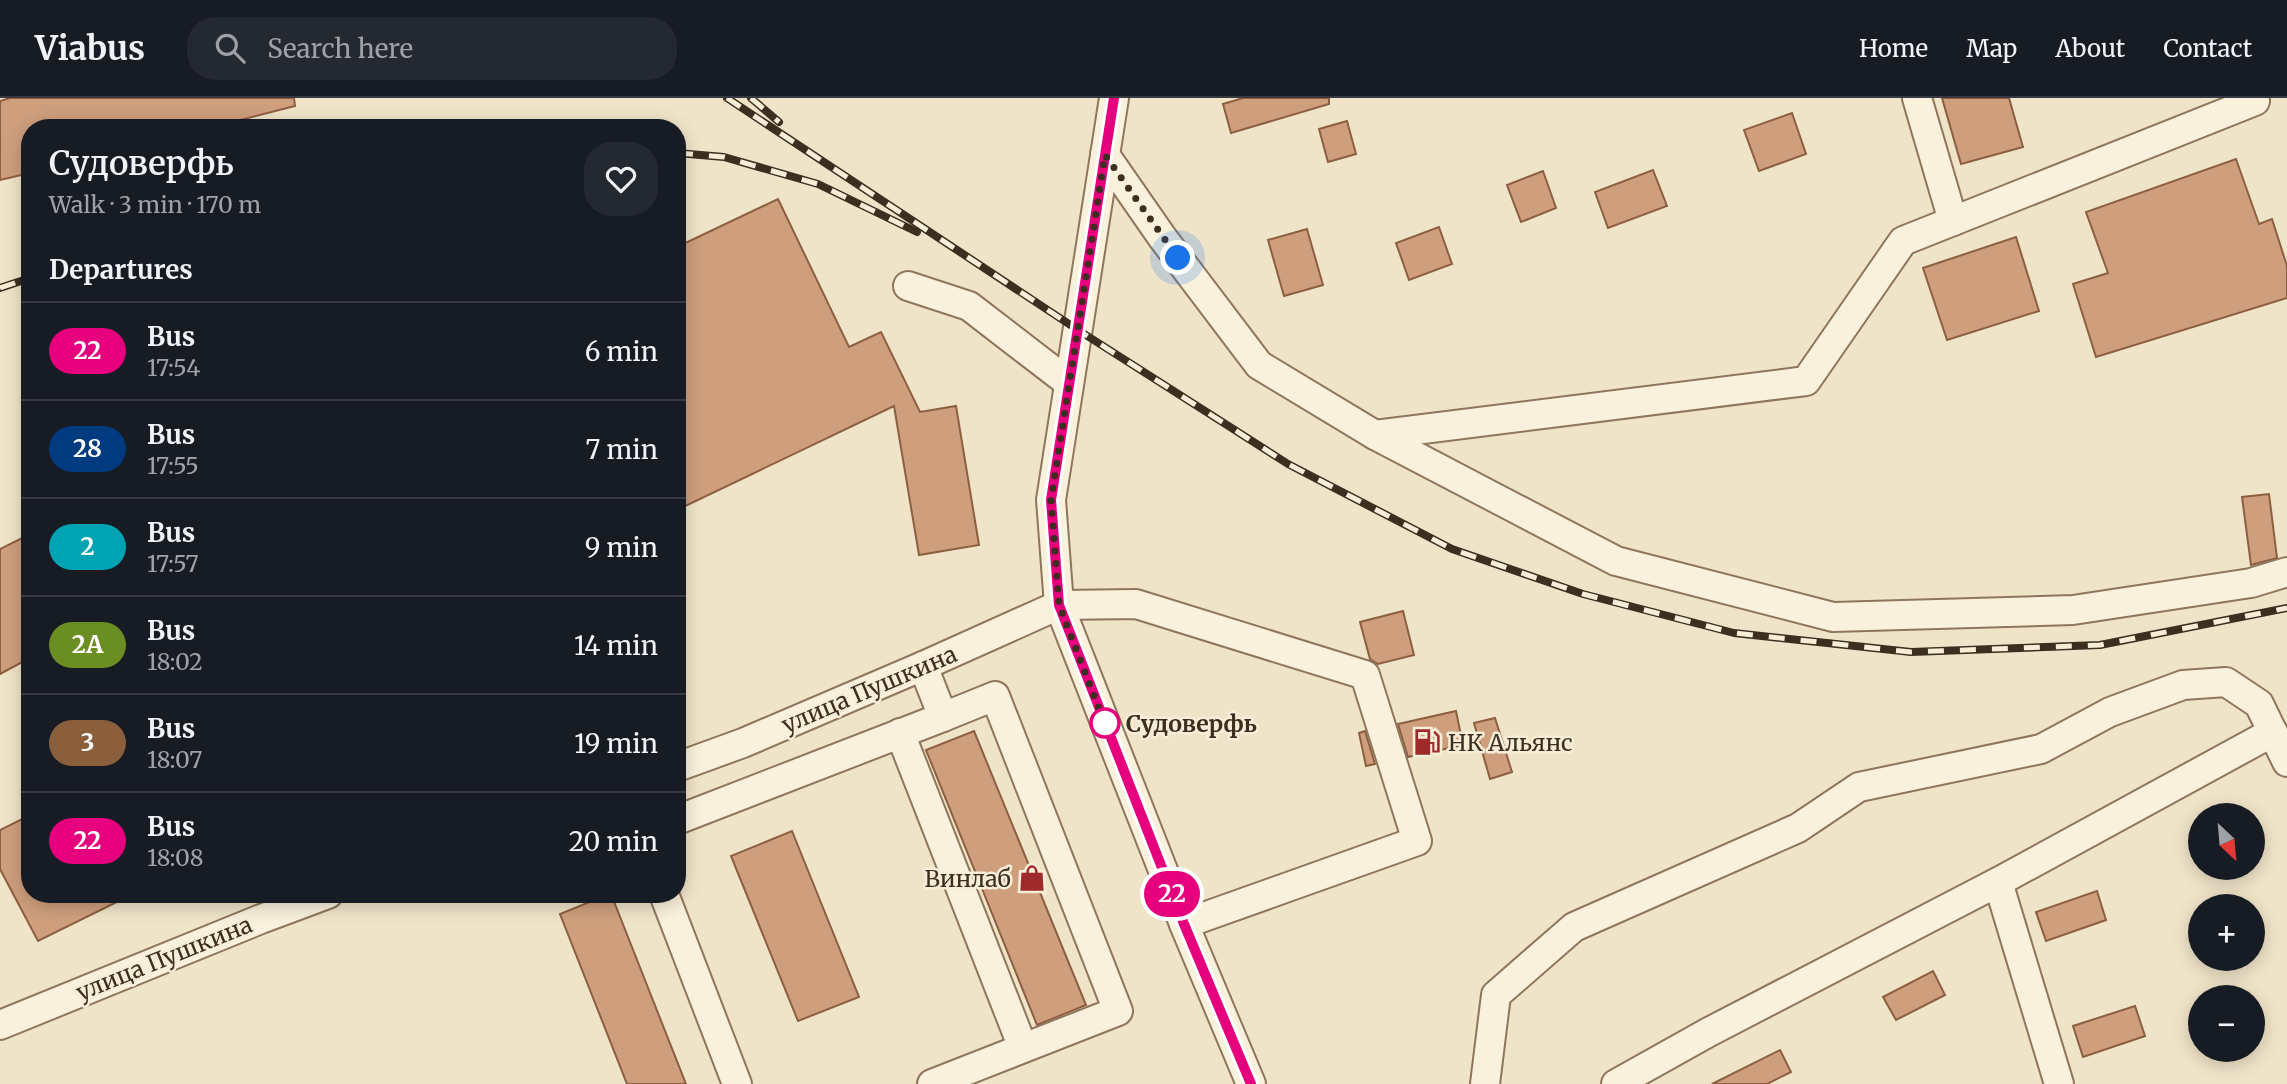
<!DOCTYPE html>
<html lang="en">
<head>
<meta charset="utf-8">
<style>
	:root { --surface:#171b24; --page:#242831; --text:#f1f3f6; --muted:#9ea1a6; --line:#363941 }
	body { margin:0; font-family:Merriweather,serif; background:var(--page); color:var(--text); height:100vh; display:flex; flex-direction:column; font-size:26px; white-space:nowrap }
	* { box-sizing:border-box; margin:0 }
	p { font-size:23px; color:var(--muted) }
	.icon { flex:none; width:38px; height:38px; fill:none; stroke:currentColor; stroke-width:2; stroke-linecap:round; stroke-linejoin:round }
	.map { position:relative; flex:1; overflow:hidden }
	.sheet { position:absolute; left:21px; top:21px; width:665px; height:784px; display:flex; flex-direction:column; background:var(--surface); border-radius:28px; box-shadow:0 4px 18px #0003 }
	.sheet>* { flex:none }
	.badge { padding:0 14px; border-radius:23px; font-size:24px; line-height:46px }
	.needle { width:46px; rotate:154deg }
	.buttons { position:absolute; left:2188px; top:705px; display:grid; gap:14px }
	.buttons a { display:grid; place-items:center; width:77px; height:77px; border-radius:50%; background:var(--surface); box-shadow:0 4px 18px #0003; font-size:35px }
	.you { position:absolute; width:35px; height:35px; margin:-18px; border:5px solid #fff; border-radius:50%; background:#1a73e8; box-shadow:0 0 0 10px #1a73e833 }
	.map>.badge { position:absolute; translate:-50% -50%; box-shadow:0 0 0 4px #fff }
	h2 { padding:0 28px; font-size:26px; line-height:63px }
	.round { display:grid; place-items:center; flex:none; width:74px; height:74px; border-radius:28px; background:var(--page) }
	.headline { display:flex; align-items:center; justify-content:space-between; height:119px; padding:0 28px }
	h1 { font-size:33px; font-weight:600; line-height:52px }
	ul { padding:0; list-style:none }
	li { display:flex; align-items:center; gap:21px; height:98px; padding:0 28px; border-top:2px solid var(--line) }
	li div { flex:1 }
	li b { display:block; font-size:26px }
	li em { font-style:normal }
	li .badge { min-width:77px; font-weight:700; text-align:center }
	header { display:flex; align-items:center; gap:42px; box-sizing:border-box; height:98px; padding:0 35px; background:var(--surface); border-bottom:2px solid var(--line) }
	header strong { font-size:33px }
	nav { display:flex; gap:38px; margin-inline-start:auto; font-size:24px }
	.search { width:490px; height:63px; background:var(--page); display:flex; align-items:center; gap:18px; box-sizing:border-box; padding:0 24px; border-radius:28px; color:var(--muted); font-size:26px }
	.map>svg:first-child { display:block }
	.building { fill:#cf9f7d; stroke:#8d5f41; stroke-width:2 }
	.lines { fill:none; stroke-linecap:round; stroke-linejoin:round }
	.minor-casing { stroke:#8d765c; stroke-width:32 }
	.minor { stroke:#faf1dc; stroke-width:28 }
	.rail-casing { stroke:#3d2e20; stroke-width:8 }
	.rail { stroke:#f7eed8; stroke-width:5; stroke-dasharray:16; stroke-linecap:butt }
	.line-casing { stroke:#fff; stroke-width:16 }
	.line { stroke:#e6007e; stroke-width:10 }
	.walk { stroke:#3d2e20; stroke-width:7; stroke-dasharray:0 12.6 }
	.stop-dot { fill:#fff; stroke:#e6007e; stroke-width:3.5 }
	.labels { text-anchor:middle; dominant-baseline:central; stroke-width:5; stroke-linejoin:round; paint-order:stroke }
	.street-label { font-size:23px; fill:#3d2e20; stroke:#f7eed8 }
	.stop-label { font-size:23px; font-weight:bold; fill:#3d2e20; stroke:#f7eed8; text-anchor:start }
	.poi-label { font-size:23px; fill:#3d2e20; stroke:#f7eed8; text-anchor:start }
</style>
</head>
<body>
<header>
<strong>Viabus</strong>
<div class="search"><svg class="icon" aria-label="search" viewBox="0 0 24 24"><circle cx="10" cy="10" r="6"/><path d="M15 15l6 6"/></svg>Search here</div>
<nav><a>Home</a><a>Map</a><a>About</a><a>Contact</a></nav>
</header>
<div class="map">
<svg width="2287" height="986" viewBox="0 0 2287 986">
	<rect width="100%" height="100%" fill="#f0e4c8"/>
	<g class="building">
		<polygon points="10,0 294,0 295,8 209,30 30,30 30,75 0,82 0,3"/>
		<polygon points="1243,0 1329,0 1329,6 1231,35 1223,6"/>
		<polygon points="1942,0 2009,0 2023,49 1961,66"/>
		<polygon points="1792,15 1806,56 1759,73 1744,32"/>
		<polygon points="1347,23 1356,56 1328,64 1319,31"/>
		<polygon points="2236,61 2259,126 2272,121 2287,168 2287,200 2096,259 2073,186 2108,175 2086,114"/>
		<polygon points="1653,72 1667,108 1608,130 1595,94"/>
		<polygon points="1543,73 1556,110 1521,124 1507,87"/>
		<polygon points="778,101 849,249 881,234 920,314 956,308 979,447 919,457 894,308 677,412 677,149"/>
		<polygon points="1439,129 1452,166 1409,182 1396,145"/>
		<polygon points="1307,131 1323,187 1284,198 1268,142"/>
		<polygon points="2016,139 2039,213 1947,242 1923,170"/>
		<polygon points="2269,396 2277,460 2251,467 2242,399"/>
		<polygon points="30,436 30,560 0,576 0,451"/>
		<polygon points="1403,513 1414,557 1378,566 1370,561 1360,524"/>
		<polygon points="1456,613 1463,647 1408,659 1398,626"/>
		<polygon points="1495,620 1512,674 1490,681 1474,625"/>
		<polygon points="974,633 1086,907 1037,927 926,652"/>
		<polygon points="1365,633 1375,666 1366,668 1359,635"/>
		<polygon points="30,717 30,796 133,796 38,843 0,771 0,732"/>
		<polygon points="792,733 859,899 798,923 731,758"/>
		<polygon points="2097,793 2106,822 2046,843 2036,814"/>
		<polygon points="609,796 611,796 686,986 627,986 560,816"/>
		<polygon points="1933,873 1945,897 1896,922 1883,899"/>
		<polygon points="2135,908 2145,938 2083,959 2073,928"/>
		<polygon points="1780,952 1791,974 1767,986 1712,986"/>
	</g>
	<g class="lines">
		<defs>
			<g id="minor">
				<polyline points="1114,0 1051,402 1059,507 1184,826 1251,986"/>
				<polyline points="1917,0 1953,123"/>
				<polyline points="1105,57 1162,139 1259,267 1375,337 1616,463 1833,519 2073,512 2251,485 2287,474"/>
				<polyline points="908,188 969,208 1069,285"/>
				<polyline points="1375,337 1806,283 1903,143 2255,3"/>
				<polyline points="900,635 1023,950"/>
				<polyline points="677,669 743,645 923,568 1059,507 1136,506 1365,577 1417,743 1184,826"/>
				<polyline points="677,722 943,619 923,568"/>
				<polyline points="1998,784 2273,634"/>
				<polyline points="664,796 737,986"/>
				<polyline points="0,927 261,821 328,796"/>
				<polyline points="932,986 1118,913 995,598 943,619"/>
				<polyline points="1485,986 1496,897 1574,829 1798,730 1859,689 2041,651 2110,614 2183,587 2226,584 2259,606 2287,664"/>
				<polyline points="1616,986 1709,934 1998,784 2059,986"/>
			</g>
		</defs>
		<use href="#minor" class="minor-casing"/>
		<use href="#minor" class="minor"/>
		<defs>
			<g id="rail">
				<polyline points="727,0 1078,232 1288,366 1452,451 1583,496 1734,535 1911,554 2100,547 2287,510"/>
				<polyline points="751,0 779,24"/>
				<polyline points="677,55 724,59 818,86 917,134"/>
				<polyline points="0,190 30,180"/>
			</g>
		</defs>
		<use href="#rail" class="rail-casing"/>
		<use href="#rail" class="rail"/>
	</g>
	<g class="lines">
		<defs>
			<polyline id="line" points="1114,0 1051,402 1059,507 1184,826 1251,986"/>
		</defs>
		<use href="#line" class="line-casing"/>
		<use href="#line" class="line"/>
		<polyline class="walk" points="1105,625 1106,629 1059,507 1051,402 1105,57 1178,160"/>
	</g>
	<defs>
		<symbol id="fuel-bare" viewBox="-9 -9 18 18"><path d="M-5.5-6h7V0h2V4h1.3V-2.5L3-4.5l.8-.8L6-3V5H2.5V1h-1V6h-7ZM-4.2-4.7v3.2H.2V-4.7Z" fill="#9e2a2b" stroke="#f7eed8" stroke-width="2.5" paint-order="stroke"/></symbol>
		<symbol id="shop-bare" viewBox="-9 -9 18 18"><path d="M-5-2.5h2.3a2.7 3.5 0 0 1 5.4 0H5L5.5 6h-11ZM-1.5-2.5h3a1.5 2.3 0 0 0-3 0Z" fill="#9e2a2b" stroke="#f7eed8" stroke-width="2.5" paint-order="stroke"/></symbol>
	</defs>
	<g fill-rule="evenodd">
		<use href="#fuel-bare" x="1408" y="625" width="38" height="38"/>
		<use href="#shop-bare" x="1013" y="761" width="38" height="38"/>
	</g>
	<circle class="stop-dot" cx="1105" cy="625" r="14"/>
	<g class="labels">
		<g class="street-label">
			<text transform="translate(869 591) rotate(-23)">улица Пушкина</text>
			<text transform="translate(164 860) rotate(-22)">улица Пушкина</text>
		</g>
		<g class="stop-label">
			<text x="1126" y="625">Судоверфь</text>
		</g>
		<g class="poi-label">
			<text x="1448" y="644">НК Альянс</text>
			<text x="1011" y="780" text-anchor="end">Винлаб</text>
		</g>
	</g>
</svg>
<div class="buttons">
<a><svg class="needle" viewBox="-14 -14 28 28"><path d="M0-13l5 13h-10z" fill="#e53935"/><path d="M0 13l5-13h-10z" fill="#9ea1a6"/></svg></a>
<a>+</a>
<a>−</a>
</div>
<div class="you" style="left:1178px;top:160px"></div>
<b class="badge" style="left:1172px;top:796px;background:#e6007e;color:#fff">22</b>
<section class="sheet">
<div class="headline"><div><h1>Судоверфь</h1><p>Walk · 3 min · 170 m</p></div><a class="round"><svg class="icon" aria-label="heart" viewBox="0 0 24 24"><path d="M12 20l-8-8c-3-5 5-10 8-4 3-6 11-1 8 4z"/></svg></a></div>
<h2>Departures</h2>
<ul>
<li><span class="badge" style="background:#e6007e;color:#fff">22</span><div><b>Bus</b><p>17:54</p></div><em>6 min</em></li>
<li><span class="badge" style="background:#003b80;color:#fff">28</span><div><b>Bus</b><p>17:55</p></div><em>7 min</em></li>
<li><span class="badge" style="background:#00a3b4;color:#fff">2</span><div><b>Bus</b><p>17:57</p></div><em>9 min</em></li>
<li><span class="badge" style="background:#6b8e23;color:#fff">2А</span><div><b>Bus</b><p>18:02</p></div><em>14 min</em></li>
<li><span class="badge" style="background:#8b5e3c;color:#fff">3</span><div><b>Bus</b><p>18:07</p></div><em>19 min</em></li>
<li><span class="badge" style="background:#e6007e;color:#fff">22</span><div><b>Bus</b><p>18:08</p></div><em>20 min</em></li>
</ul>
</section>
</div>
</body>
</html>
